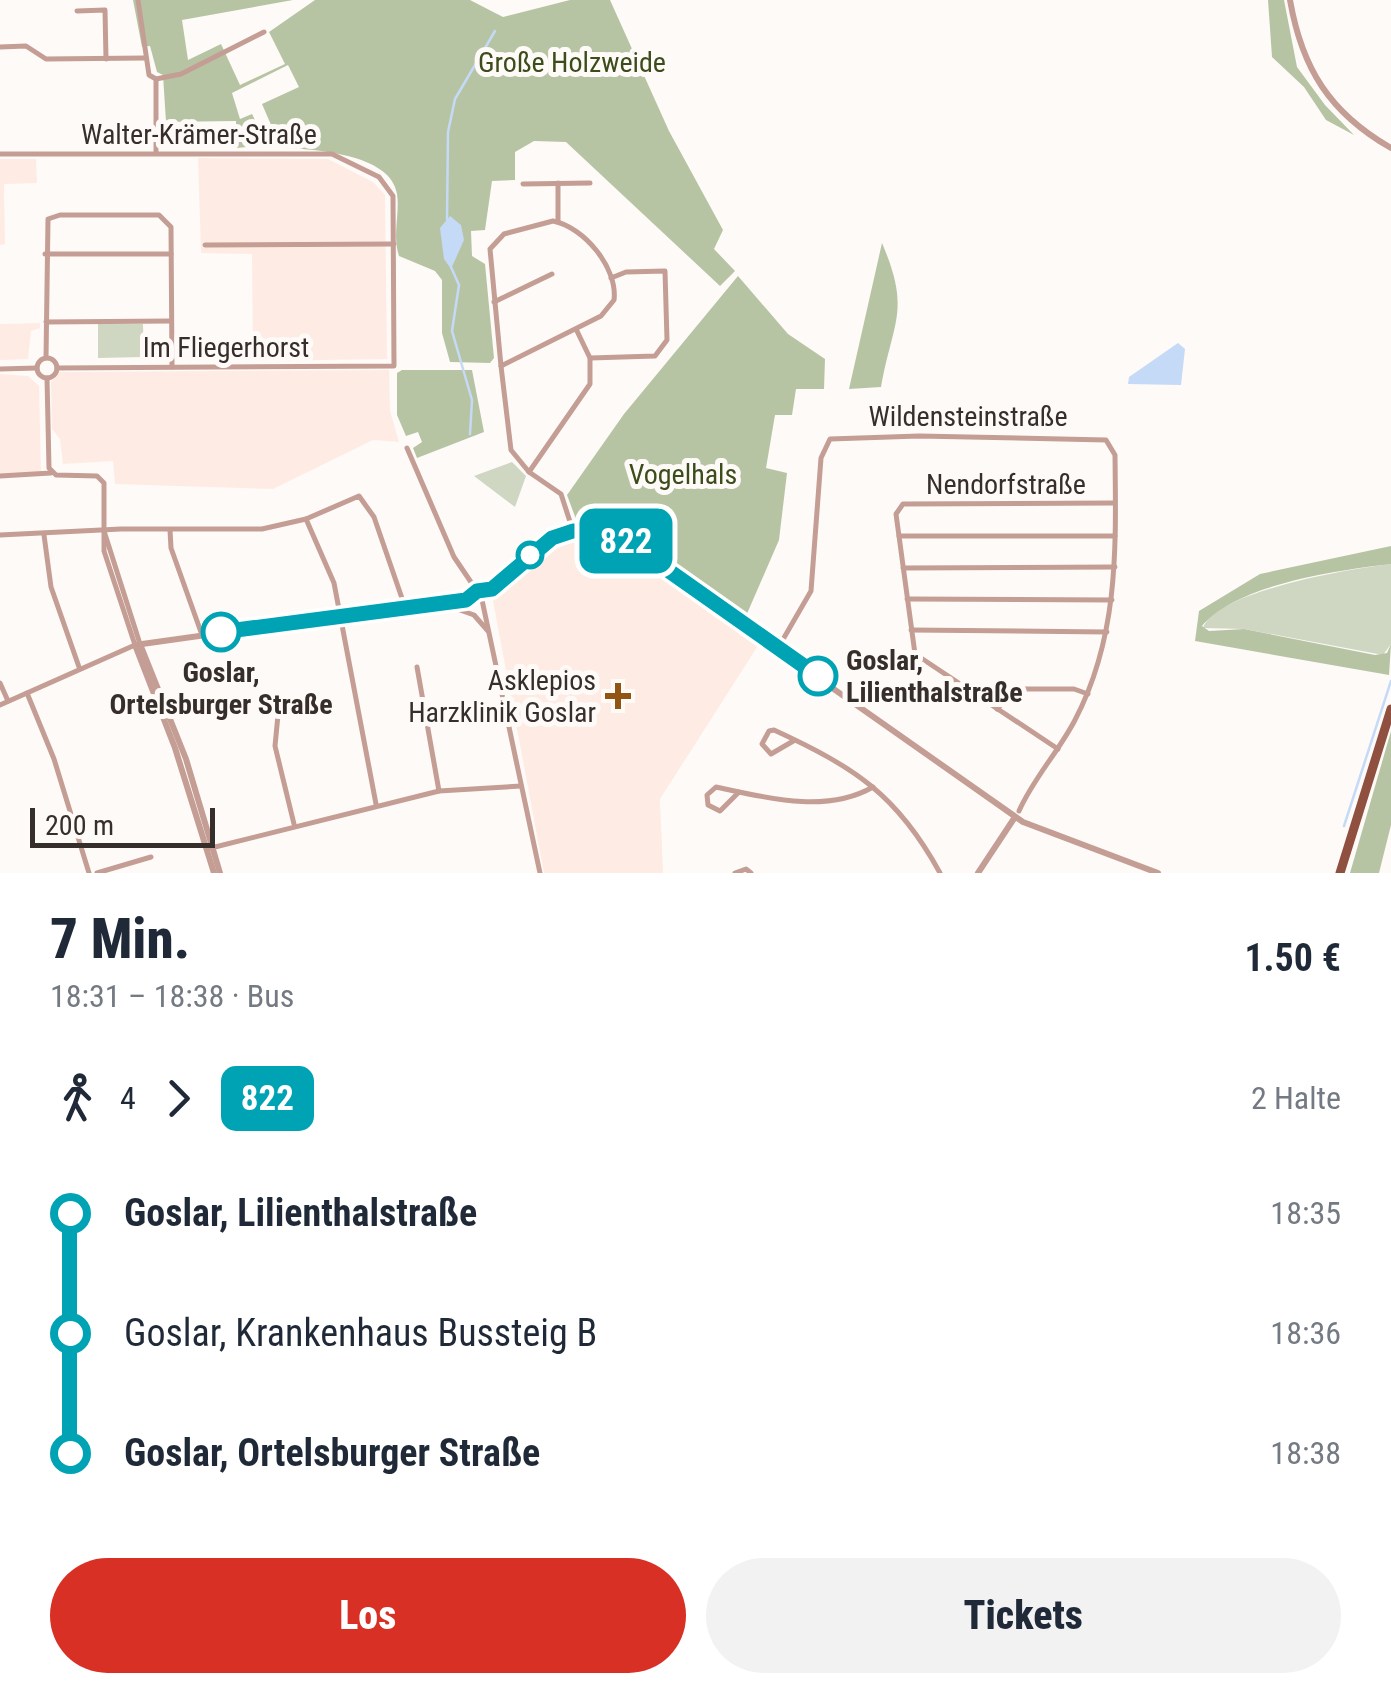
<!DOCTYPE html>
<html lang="de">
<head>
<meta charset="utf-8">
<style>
	:root { --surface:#fff; --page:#f2f2f3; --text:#1f2937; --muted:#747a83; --accent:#d93025 }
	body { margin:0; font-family:"Roboto Condensed",sans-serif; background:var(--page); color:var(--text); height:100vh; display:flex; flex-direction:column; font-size:38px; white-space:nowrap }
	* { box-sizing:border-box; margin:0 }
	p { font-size:32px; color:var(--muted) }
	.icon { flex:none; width:55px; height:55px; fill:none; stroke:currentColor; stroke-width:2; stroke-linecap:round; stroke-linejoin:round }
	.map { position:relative; height:873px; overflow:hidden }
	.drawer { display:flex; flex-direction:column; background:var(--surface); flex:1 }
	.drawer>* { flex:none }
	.badge { padding:0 20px; border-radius:15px; font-size:35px; line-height:65px }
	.scale { position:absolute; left:30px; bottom:25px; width:185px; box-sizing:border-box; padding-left:10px; border:5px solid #362e2a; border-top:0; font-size:28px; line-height:35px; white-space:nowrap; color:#362e2a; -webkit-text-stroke:8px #fefaf8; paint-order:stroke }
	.map>.badge { position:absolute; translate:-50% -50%; box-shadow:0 0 0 5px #fff }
	.legs { display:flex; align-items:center; gap:15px; height:110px; padding:0 50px; font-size:32px }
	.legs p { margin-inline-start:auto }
	.head { display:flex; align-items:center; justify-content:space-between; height:170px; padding:0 50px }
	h1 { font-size:55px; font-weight:800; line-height:75px }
	.button { display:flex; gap:20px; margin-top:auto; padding:20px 50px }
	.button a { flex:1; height:115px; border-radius:60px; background:var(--accent); color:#fff; font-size:40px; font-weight:800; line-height:115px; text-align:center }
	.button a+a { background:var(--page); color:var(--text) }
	ul { padding:0 50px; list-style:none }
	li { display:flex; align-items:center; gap:35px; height:120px; font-size:38px }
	li i { display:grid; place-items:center; width:15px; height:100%; margin:0 12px; background:currentColor }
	li i::after { content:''; width:25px; height:25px; margin:-12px; border:8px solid; border-radius:50%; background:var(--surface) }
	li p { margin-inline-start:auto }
	li:first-child i { background:linear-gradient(#0000 50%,currentColor 0) }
	li:last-child i { background:linear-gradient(currentColor 50%,#0000 0) }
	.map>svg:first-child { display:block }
	.built { fill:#feece4 }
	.green { fill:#cfd7c3 }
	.forest { fill:#b7c4a4 }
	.water { fill:#c4daf6 }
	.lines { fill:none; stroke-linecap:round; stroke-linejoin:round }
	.stream { stroke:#c4daf6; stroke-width:2.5 }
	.minor { stroke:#c49e94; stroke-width:5 }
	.tertiary { stroke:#c49e94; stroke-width:6 }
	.primary { stroke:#90503f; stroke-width:9 }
	.line-1-casing { stroke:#fff; stroke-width:22 }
	.line-1 { stroke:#00a3b4; stroke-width:15 }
	.stop-1-dot { fill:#fff; stroke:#00a3b4; stroke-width:5 }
	.poi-dot { fill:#905513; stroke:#fefaf8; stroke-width:4 }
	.labels { text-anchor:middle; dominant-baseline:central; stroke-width:10; stroke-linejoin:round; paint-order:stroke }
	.park-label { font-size:28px; fill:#3c4c1b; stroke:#fefaf8 }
	.street-label { font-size:28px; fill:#362e2a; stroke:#fefaf8 }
	.stop-label { font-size:28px; font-weight:bold; fill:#362e2a; stroke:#fefaf8; text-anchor:start }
	.poi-label { font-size:28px; fill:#362e2a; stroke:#fefaf8; text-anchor:end }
</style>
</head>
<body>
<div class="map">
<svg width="1391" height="873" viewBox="0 0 1391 873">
	<rect width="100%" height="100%" fill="#fefaf8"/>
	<g class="built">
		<polygon points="198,158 328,159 373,182 385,195 387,359 253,361 252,254 201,253"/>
		<polygon points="0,159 36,159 37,183 4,184 5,244 0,245"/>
		<polygon points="40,323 40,328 31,331 28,359 0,360 0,324"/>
		<polygon points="389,370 390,411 399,442 373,440 273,489 115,484 113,461 63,464 60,439 52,429 51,382 60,372"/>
		<polygon points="0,374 28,376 39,386 41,474 0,474"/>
		<polygon points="591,533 619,539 761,641 660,799 663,873 544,873 493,601 548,548 572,534"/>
	</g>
	<g class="green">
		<polygon points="98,324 143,324 144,357 98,358"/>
		<polygon points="512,462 526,476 515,507 474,476"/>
		<path d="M1391,564V644L1383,655L1244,629L1203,628C1216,591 1353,568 1391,564Z"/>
	</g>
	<g class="forest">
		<path d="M133,0H293L182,20L188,60L221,44L240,85L285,64L269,32L315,0H470L503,17L570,0H610L669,131L723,230L714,249L735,271L720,286L566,142L534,141L515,152V180L492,181L485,230L471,231L472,256L485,264L494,358L490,363L450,362L442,333V280L435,271L399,256C392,236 400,214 397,194C391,153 311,149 281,148L262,104L299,87L288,65L232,93L240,119L252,114L263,136L258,146L236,148V121L166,122L163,75L157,72L150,46L142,47Z"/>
		<polygon points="1268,0 1284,0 1297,67 1325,105 1354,135 1326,120 1304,87 1272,57"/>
		<path d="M882,243C911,311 893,320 881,387L849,389Z"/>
		<polygon points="738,276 788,334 825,359 824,389 796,389 792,415 775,415 766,468 787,473 779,540 746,616 620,531 577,522 567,495 624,414"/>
		<polygon points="402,370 472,370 484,432 417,458 413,448 422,442 418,432 406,436 397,415 397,373"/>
		<path d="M1391,546V564C1339,570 1237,584 1202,626L1209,631L1244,629L1375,655L1387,653L1391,644L1389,675L1195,641L1199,611L1260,574Z"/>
		<polygon points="1391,731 1391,825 1379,873 1350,873"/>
	</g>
	<g class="water">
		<polygon points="450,216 461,225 464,240 451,269 444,259 440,228"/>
		<polygon points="1178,343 1185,349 1181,385 1128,384 1129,377"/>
	</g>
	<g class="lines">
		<g class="stream">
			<polyline points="447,220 448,132 455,99 495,31"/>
			<polyline points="451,267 459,285 452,331 472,400 470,434"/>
			<polyline points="1344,826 1391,681"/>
		</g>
		<g class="minor">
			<polyline points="138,0 149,75 156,79 181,74 264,32"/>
			<polyline points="77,11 105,10 106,59"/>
			<polyline points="0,47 26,46 46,59 145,58"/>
			<polyline points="156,81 156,153"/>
			<polyline points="0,154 332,154 379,177 393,196 394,366 57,368"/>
			<polyline points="558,183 558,222"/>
			<polyline points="523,184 590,183"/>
			<path d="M553,221C584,227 618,268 614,300L601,316L501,366L490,249L504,234Z"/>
			<polyline points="205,245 394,244"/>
			<polyline points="45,254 171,254"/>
			<polyline points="494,302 552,274"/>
			<polyline points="46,322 171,321"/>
			<circle cx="47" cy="368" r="10"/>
			<polyline points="46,358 48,219 60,215 159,215 171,227 172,367"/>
			<polyline points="590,358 655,356 667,340 665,271 626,272 611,278"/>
			<polyline points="501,366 511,450 529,472 561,494 573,531"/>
			<polyline points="0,369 37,368"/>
			<polyline points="407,448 454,557 477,591"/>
			<polyline points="529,472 590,384 590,358 576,329"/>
			<polyline points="0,476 51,473"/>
			<polyline points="306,519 334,583 376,804"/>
			<polyline points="170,530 171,548 202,635"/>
			<polyline points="104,531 140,644"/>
			<polyline points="0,535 121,529 262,529 306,519 359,496 374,517 405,607"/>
			<polyline points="44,535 51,587 79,667"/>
			<polyline points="899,536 1115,536"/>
			<polyline points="903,568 1115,567"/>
			<polyline points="907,599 1112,600"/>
			<polyline points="482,600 540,873"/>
			<polyline points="443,604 474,615 488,631"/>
			<polyline points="911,630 1107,632"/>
			<path d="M778,648L811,591L821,458L830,439L919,436L1106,440L1115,455C1116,547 1119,636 1075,720C1059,751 1033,779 1019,811"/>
			<polyline points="417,667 439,791"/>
			<polyline points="0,683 8,701"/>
			<polyline points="27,693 54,759 89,873"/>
			<polyline points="280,694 275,746 294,824"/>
			<polyline points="0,705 135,645 104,551 104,483 97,476 56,475 49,468 47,378"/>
			<polyline points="997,709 1016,689 1074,689 1088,694"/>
			<path d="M795,740L771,754L762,744L769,731L774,730C854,767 897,794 940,873"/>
			<polyline points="1058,749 915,654 896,514 903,504 1114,503"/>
			<path d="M739,792L720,811L708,805L707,795L716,787C767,798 826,814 873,787"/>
			<polyline points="211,848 439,791 521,786"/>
			<polyline points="97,873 151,857"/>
			<polyline points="735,873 746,869 751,873"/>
		</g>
		<g class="tertiary">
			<path d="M1290,0C1302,69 1330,113 1391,148"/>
			<polygon points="477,591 484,593 482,600 476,598"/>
			<path d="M484,593C532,569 554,512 616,536L1023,822L1158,873"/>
			<polyline points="140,644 186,759 220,873"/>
			<polyline points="214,873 175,748 135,645 475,597"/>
			<polyline points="978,873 1015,817"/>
		</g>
		<polyline class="primary" points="1340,873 1391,709"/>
	</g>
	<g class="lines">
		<defs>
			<polyline id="line-1" points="221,632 466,600 477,591 492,589 552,538 573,531 602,531 628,542 818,676"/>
		</defs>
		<use href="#line-1" class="line-1-casing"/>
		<use href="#line-1" class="line-1"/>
	</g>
	<g class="stop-1-dot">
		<circle cx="530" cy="555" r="12"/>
		<circle cx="221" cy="632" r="18"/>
		<circle cx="818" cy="676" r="18"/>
	</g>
	<path class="poi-dot" d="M613 681h10v10h10v10h-10v10h-10v-10h-10v-10h10z"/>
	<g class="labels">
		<g class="park-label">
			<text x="572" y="62">Große Holzweide</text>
			<text x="683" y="474">Vogelhals</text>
		</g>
		<g class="street-label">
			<text x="199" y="134">Walter-Krämer-Straße</text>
			<text x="226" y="347">Im Fliegerhorst</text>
			<text x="968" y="416">Wildensteinstraße</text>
			<text x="1006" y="484">Nendorfstraße</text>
		</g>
		<g class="stop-label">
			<text x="846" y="660">Goslar,<tspan x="846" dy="32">Lilienthalstraße</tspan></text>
			<text x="221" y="672" text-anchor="middle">Goslar,<tspan x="221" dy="32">Ortelsburger Straße</tspan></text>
		</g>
		<g class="poi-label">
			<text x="596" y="680">Asklepios<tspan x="596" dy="32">Harzklinik Goslar</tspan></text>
		</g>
	</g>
</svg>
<div class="scale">200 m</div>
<b class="badge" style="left:626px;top:541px;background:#00a3b4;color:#fff">822</b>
</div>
<section class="drawer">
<div class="head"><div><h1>7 Min.</h1><p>18:31 – 18:38 · Bus</p></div><b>1.50 €</b></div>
<div class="legs"><svg class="icon" aria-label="walk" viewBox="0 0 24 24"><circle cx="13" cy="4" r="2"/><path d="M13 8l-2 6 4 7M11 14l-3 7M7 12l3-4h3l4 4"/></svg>4<svg class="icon" aria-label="forward" viewBox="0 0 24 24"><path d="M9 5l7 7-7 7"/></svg><b class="badge" style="background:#00a3b4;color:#fff">822</b><p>2 Halte</p></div>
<ul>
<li><i style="color:#00a3b4"></i><b>Goslar, Lilienthalstraße</b><p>18:35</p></li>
<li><i style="color:#00a3b4"></i><span>Goslar, Krankenhaus Bussteig B</span><p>18:36</p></li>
<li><i style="color:#00a3b4"></i><b>Goslar, Ortelsburger Straße</b><p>18:38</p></li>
</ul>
<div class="button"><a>Los</a><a>Tickets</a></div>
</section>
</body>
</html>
